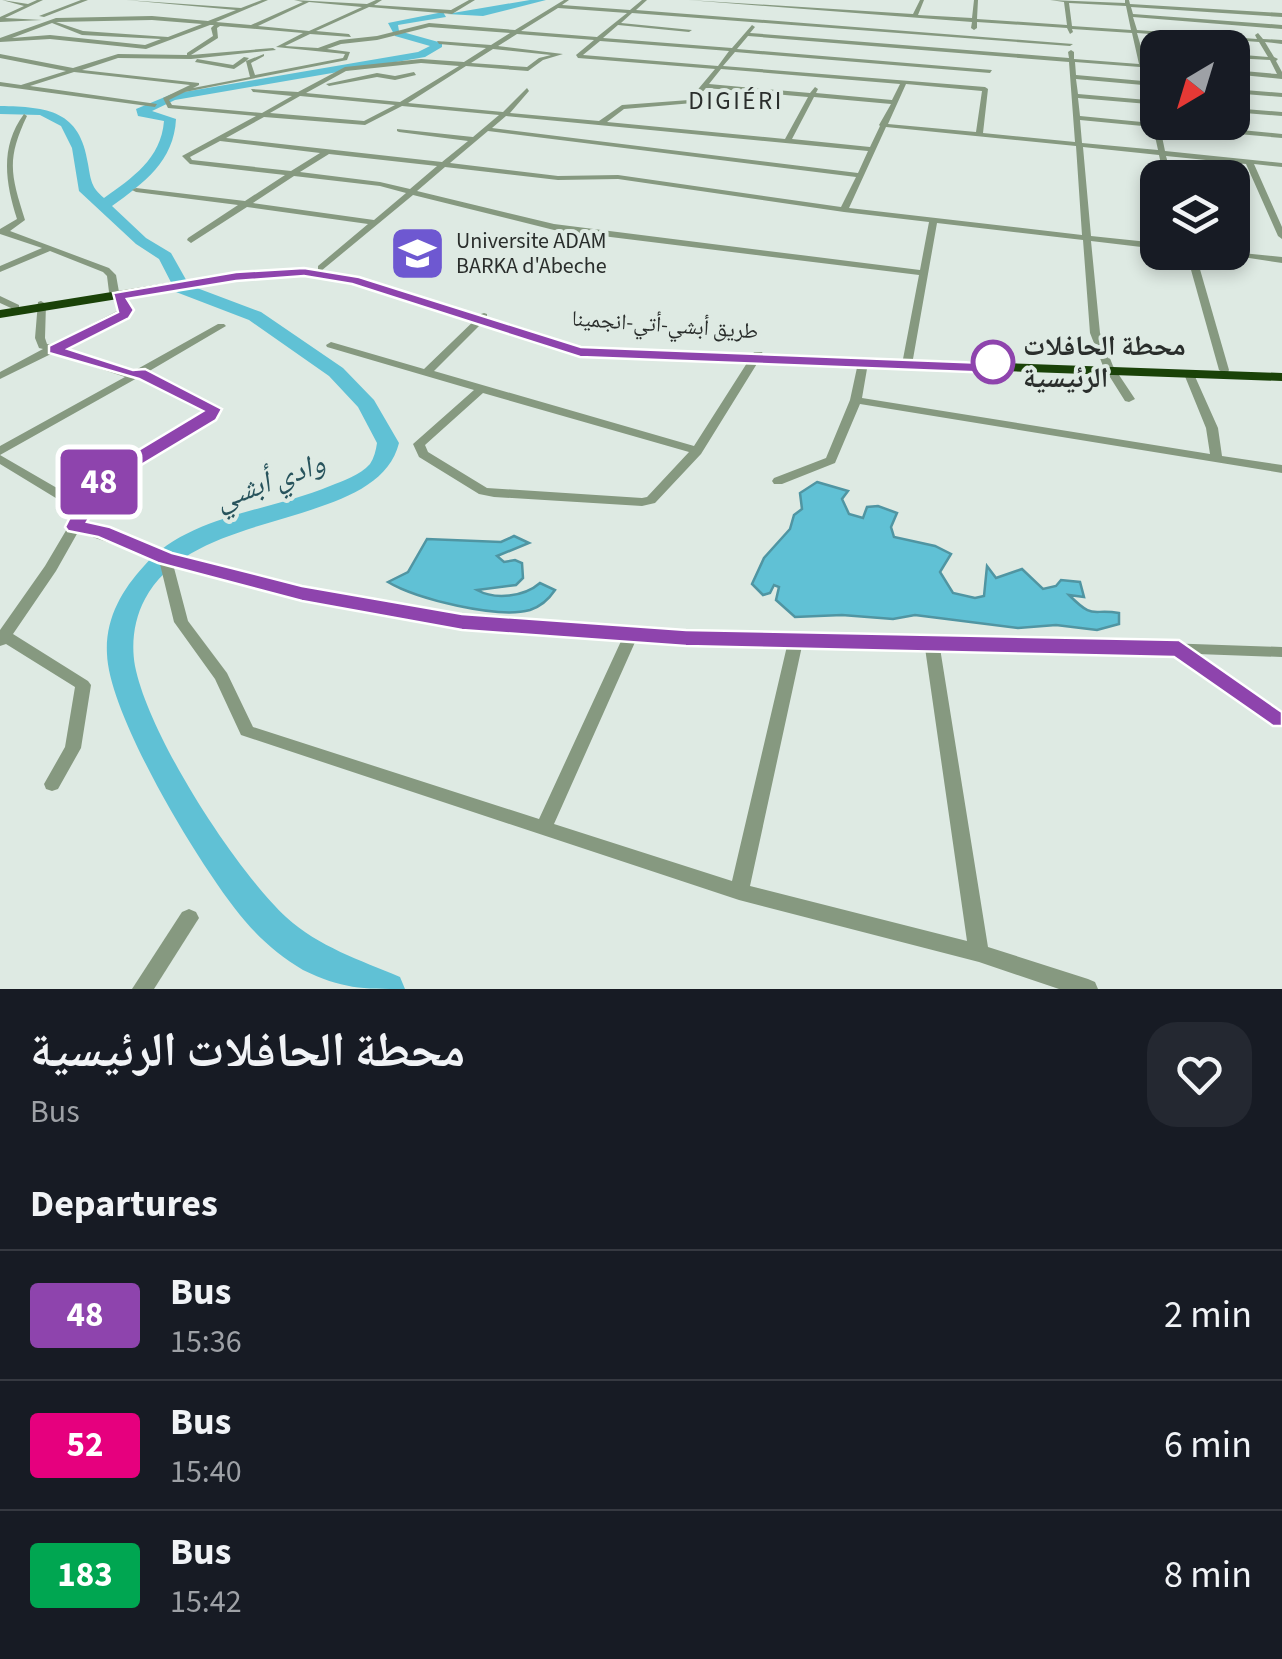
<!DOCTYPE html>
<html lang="en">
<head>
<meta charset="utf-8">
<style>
	:root { --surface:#171b24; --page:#242831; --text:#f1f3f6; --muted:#9ea1a6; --line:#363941 }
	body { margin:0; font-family:"Source Sans 3","Noto Naskh Arabic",sans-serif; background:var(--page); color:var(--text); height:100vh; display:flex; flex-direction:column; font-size:38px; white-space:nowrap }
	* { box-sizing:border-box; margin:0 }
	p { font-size:32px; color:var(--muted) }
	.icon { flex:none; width:55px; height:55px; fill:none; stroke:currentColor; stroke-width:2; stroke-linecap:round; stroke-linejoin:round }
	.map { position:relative; height:989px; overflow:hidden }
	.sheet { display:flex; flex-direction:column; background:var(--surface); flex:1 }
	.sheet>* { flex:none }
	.badge { padding:0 20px; border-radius:8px; font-size:35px; line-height:65px }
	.needle { width:65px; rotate:218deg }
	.controls { position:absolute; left:1140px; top:30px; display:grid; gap:20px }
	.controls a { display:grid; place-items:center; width:110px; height:110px; border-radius:20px; background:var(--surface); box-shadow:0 5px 15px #0003; font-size:50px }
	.map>.badge { position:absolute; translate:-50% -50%; box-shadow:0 0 0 5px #fff }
	h2 { padding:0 30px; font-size:38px; line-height:90px }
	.round { display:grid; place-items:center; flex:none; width:105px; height:105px; border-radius:30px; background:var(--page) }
	.summary { display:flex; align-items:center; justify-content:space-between; height:170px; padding:0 30px }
	h1 { font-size:48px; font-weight:800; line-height:75px }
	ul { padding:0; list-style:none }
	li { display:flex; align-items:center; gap:30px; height:130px; padding:0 30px; border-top:2px solid var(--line) }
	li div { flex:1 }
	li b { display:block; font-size:38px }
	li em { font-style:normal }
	li .badge { min-width:110px; font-weight:700; text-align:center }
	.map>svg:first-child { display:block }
	.water { fill:#60c1d5; stroke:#5095a2; stroke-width:2.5 }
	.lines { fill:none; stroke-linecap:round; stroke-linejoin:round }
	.river { fill:#60c1d5; fill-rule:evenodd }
	.minor { fill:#869980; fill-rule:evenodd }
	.highway { fill:#1a4208; fill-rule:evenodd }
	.line { fill:#8e44ad; stroke:#fff; stroke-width:2.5 }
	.stop-dot { fill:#fff; stroke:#8e44ad; stroke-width:5 }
	.labels { text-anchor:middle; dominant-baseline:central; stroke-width:8; stroke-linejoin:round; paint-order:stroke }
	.far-poi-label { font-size:22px; fill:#2a2e2c; stroke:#deeae3; text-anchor:start }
	.far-street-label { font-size:22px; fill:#2a2e2c; stroke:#deeae3 }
	.far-neighbourhood-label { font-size:25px; letter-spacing:2.5px; fill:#2a2e2c; stroke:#deeae3 }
	.stop-label { font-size:28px; font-weight:bold; fill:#2a2e2c; stroke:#deeae3; text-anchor:start }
	.water-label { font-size:30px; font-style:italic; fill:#27535c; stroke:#deeae3 }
</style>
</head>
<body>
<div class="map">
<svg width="1282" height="989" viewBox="0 0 1282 989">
	<rect width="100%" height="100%" fill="#deeae3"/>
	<g class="water">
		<path d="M817,482L848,491L842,499L849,514L863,518L867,507L878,506L897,513L891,527L894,537L935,546L951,554L940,572L953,593L975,598L984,596L987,566L996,578L1022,569L1043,589L1056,586L1061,580L1080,582L1084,597L1069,595C1095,621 1091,608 1119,613V624L1097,630L1056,625L1018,628L915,615L893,619L842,615L795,617L776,600L779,587L774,585L770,593L763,595L752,584L764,558L790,529L794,515L802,509L800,493Z"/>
		<path d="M514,536L529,543L497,556L504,562L515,560L522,563L523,578L516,585L477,590C495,600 524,597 540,583L555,590C549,599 542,606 530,610C498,619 416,599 388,582L408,572L427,539L501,542Z"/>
	</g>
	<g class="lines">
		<g class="river">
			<polygon points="530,0 546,0 483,16 447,14"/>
			<path d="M443,12L446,17L398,25L399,31L442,43V47L425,57L175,100L152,111L176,119C174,161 144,183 112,206L146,238L171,253L189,285L261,312L343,368L374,400L399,443C377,531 194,505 145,599C134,619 131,644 135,666C149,736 234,868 286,917C319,947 360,960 400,977L405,989C362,989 342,989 303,970C281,957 262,941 245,921C203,872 109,717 107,654C105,620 121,591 144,566C188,515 271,511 330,486C343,481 360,475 370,464C374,458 376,450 377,443L358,407L329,376L249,320L176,292L159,259L136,244L79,191L72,148L61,126L40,115L0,114V106C48,107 80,110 88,164C91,181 91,187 104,198C132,178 161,159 164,121L138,116L136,109L172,94L418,52L430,46L395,36L388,23Z"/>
		</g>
		<g class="minor">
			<polygon points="2,0 28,4 37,0 43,0 5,18 42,20 0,22 0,17 24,6"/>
			<polygon points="81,0 88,0 44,17 39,16"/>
			<path d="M126,0L241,8L262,0H268L216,22L251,25L303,2L294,0L367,4L376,0H382L374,5L451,10L469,0H475L452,14L369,7L316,31L349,34L351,37L310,34L285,46L318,48L340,40L377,36L429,23L515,30L564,0H569L562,5L630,10L642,0H647L636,10L1073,44L1070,46L632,13L621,23L692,30L689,32L618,25L603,38L732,48L752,25L755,27L750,33L1069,58L1068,52L1071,50L1074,52V59L1139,64L1132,33L1072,29L1073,32L1070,34L1067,28L977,22V28L974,30L971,28L972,22L688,0L913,14L920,0H924L918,15L972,18L974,0H978L977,19L1067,25L1064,2L1050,0L1125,3V0H1129L1130,4L1282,13V17L1131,7L1133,14L1282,25V29L1133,17L1137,30L1257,39L1255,35L1258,33L1263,39L1282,40V44L1265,42L1274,57L1278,59L1276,61L1282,72V79L1232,74V70L1277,74L1270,60L1232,58V54L1268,57L1259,42L1137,33L1141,47L1158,49V53L1142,51L1145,64L1158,65V69L1146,68L1149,81L1158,82V86L1150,85L1153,101L1158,102L1157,104L1154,105L1158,122L1282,134V138L1160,127L1165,151L1282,163V167L1254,164L1282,227V239L1278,236L1246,164L1166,156L1172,178H1164L1159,155L1083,147L1091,236L1158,243V249L1091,241L1100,333L1113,366L1135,399L1129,402L1125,401L1103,366L1090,333L1083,240L937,223L913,359L908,362L903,359L919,275L554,230L413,195L321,271L318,270V266L368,224L247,207L191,243L187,240L188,238L238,205L136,192L132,190L136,188L245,201L285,175L190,164L182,156L256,116L168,108L163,98L190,85L74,72L30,86L157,104L155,107L0,86V82L21,85L66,71L0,58V54L73,68L118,54L187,55V53L213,36L211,28L214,25H210L146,49L50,39L0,42V38L56,18L152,16L208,21L236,10ZM309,2L362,7L309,31L258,26ZM1069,3L1126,6L1131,30L1072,26ZM558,8L627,13L597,37L521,31ZM152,20L202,24L168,37L83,31L56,22ZM52,23L82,35L161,39L145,45L50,35L12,38ZM220,26L303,33L276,47L345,54L343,58L255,75L251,63L264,56V54L246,61L249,58L244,57L233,65L197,59L195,62L234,69L246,61L250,77L193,88L199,85V83L82,70L118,58L191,59L276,50L273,48L191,55L218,38L217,28ZM429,27L510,33L491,45L437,41L439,44L486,48L464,62L421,59L345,67L298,92L251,89L253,92L292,96L262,113L172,105L169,100L185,92L347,60L350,52L327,49L341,44L377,40ZM517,34L594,40L576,55L578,58L715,69L689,100L622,105L599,121L510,113L529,91L527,88L503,112L408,103L466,66L528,71L543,60L563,54L498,46ZM748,36L1069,62L1075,142L983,133L988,89L985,87L723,66L735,52L990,73L992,70L737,49ZM600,41L729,51L718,66L583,55ZM493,49L551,55L539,58L527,67L471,63ZM1075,62L1140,67L1143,81L1076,75ZM421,63L459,66L400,102L306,93L346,71ZM721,69L900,84L892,100L816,93L818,89L815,87L810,93L709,84ZM1076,79L1143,85L1147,100L1078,94ZM906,84L982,91L976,132L888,124ZM706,88L808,97L785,139L607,122L624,109L693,103ZM300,96L395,105L364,121L270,113ZM814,97L891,104L879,125L880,126L870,147L792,139ZM1078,98L1148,104L1152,123L1080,116ZM402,106L499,115L473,137L397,129V131L399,132L468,141L442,162L226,138L264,117L365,125ZM506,116L868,151L858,173L492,128ZM1080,120L1153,127L1158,150L1082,143ZM886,127L1076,146L1082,235L849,208ZM488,131L856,177L841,207L618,175L558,176L450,163ZM220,141L320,153L291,171L192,160L190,157ZM329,154L437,166L410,189L380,182L300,172ZM445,167L558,180L618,179L844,212L929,222L920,270L554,224L417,191ZM294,176L380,186L406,193L374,220L253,203Z"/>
			<polygon points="414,72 416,75 395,80 377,77 329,86 326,84 377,73 395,76"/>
			<polygon points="1232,89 1282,93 1282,97 1232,93"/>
			<polygon points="1232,108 1282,112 1282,116 1232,112"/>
			<path d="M24,114L27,116C6,160 11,175 25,220L10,231L109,268L116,275L119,292L132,310L61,348L132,372L218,324H224L226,326L146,373L218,410L220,412L218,414L76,501L86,517L82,524C110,531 135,542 162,551C198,564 235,573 272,583C388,612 507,623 627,629L632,628L668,632L790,635L796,633L802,636L1078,640L1282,647V657L1197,654L1282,711V725L1276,723L1175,653L940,648L988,947L1088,979L1095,982L1098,989H1059L979,962L739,900L241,735L215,679L174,622L159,560L78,532L56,571L13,634L88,681L91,685L81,748L58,789L52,791L46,789L44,784L65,747L75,687L6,644L0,646V630L45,566L74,517L64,503L0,464V455L69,495L206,412L139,377L0,455V446L125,377L53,353L0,379V372L43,349L39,348L35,338L38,302L41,301L46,304L45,338L47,344L51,345L121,309L109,292L107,276L103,272L50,251L0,272V266L42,248L0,234V229L17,219C5,182 0,146 24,114ZM173,564C257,590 342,611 429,623C493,631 558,636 622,639L539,819L253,727L227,673L188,621ZM636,640L787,646L732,881L554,824ZM802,646L925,648L967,941L750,886Z"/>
			<polygon points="1186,252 1195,252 1229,370 1228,372 1224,373 1219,370"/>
			<polygon points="1210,252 1232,252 1282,257 1282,263"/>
			<polygon points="0,296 19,305 19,313 13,313 11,308 0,303"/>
			<path d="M484,313L487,314V318L434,371L694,446L754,352H762L763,354L701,454L655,503L642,506L494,497L479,494L419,457L413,444L474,390L327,347L326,345L331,342L424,369L481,314ZM483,393L689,452L647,497L642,498L487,488L428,452L425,445Z"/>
			<polygon points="863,360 868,363 862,398 1210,454 1206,428 1184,374 1189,371 1193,372 1218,428 1222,456 1282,465 1282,473 860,404 835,463 782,484 774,484 772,481 774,478 826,458 850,400 858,363"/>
			<polygon points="189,909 196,912 199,918 154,989 132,989 182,912"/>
		</g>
		<polygon class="highway" points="304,268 359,277 581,348 1282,373 1282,381 580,356 352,284 304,276 217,283 0,318 0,310 217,275"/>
	</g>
	<polygon class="line" points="304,268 359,277 581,347 985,363 993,357 999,358 1003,368 995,373 580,357 352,284 304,276 236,281 127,299 134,310 129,318 68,349 133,370 145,369 222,409 216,420 80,502 90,517 87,522 110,527 172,553 302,586 462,614 686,630 1179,640 1282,712 1282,726 1273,726 1174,657 686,646 462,630 302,601 158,563 98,537 68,531 65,527 70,517 59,500 62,496 203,411 139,379 49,353 49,346 118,312 113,293 236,272"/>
	<defs>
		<symbol id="university-square" viewBox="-11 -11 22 22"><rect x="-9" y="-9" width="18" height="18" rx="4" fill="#6e58d1" stroke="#deeae3"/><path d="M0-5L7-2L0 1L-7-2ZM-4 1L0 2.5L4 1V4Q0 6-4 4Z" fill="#fff"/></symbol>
	</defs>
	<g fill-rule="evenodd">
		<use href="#university-square" x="386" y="222" width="63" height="63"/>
	</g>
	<circle class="stop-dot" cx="993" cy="362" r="20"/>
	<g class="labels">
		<g class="far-poi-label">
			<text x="456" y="241">Universite ADAM<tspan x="456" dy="25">BARKA d'Abeche</tspan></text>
		</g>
		<g class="far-street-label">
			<text transform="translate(665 325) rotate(4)">طريق أبشي-أتي-انجمينا</text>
		</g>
		<g class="far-neighbourhood-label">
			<text x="736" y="101">DIGIÉRI</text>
		</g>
		<g class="stop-label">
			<text x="1023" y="346">محطة الحافلات<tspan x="1023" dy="32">الرئيسية</tspan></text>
		</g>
		<g class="water-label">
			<text transform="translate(270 481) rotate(-20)">وادي أبشي</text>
		</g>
	</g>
</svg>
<div class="controls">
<a><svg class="needle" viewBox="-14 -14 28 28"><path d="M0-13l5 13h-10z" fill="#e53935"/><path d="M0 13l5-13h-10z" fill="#9ea1a6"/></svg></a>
<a><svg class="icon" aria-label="layers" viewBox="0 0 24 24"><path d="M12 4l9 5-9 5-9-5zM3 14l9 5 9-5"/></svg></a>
</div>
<b class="badge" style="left:99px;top:482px;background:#8e44ad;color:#fff">48</b>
</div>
<section class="sheet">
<div class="summary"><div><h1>محطة الحافلات الرئيسية</h1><p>Bus</p></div><a class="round"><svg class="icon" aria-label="heart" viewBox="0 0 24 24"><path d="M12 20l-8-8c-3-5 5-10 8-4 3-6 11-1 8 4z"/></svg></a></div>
<h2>Departures</h2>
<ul>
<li><span class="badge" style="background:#8e44ad;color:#fff">48</span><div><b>Bus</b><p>15:36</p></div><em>2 min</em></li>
<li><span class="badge" style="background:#e6007e;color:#fff">52</span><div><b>Bus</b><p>15:40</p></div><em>6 min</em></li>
<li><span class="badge" style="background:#00a651;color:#fff">183</span><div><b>Bus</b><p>15:42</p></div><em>8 min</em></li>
</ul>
</section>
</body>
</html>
